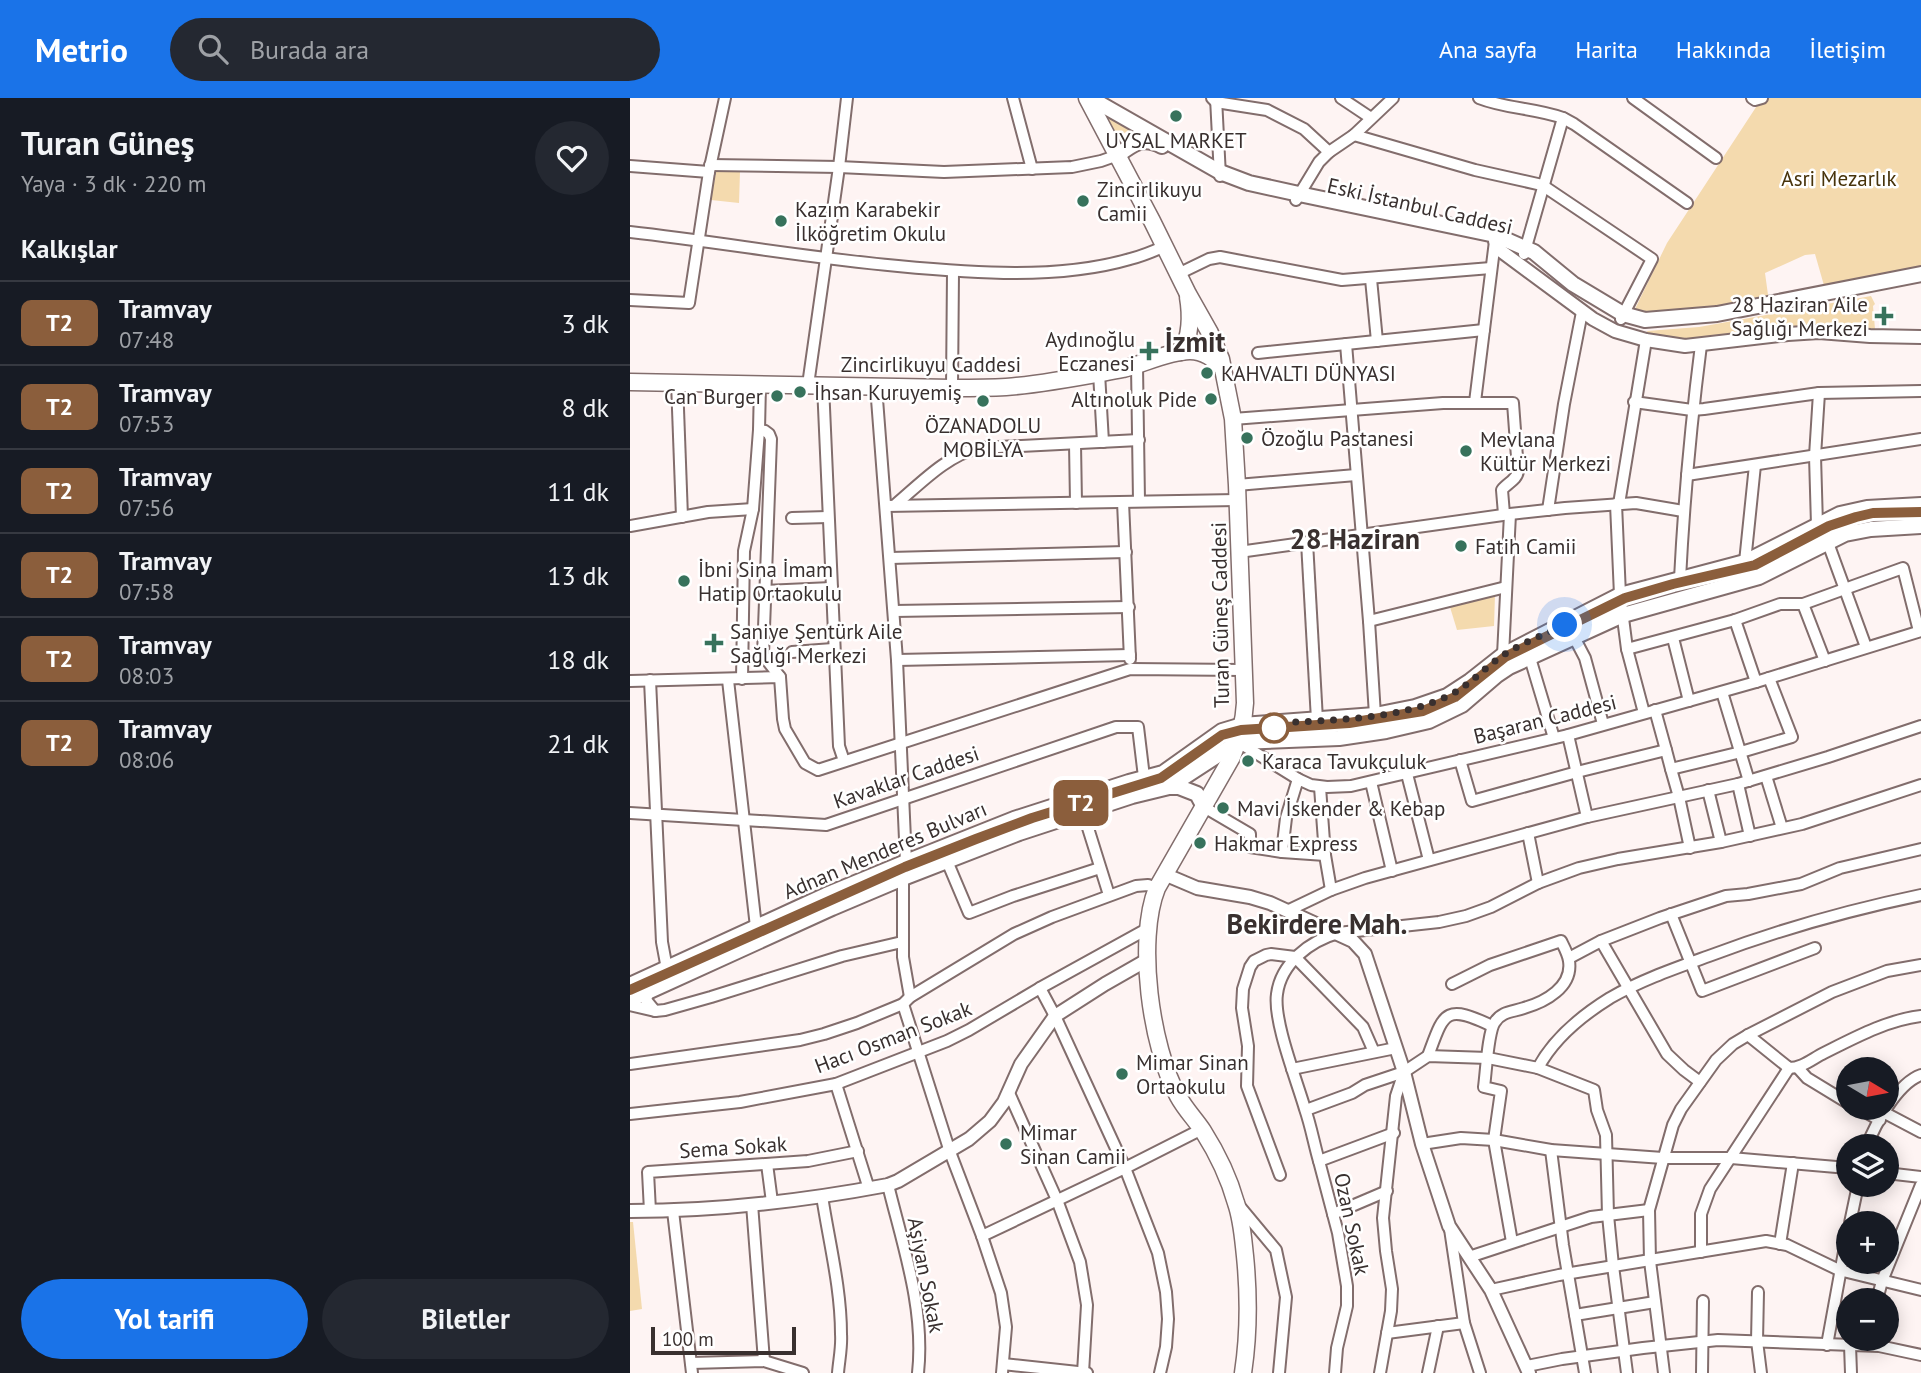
<!DOCTYPE html>
<html lang="tr">
<head>
<meta charset="utf-8">
<style>
	:root { --surface:#171b24; --page:#242831; --text:#f1f3f6; --muted:#9ea1a6; --line:#363941; --accent:#1a73e8 }
	body { margin:0; font-family:"PT Sans",sans-serif; background:var(--page); color:var(--text); height:100vh; display:flex; flex-direction:column; font-size:26px; white-space:nowrap }
	* { box-sizing:border-box; margin:0 }
	p { font-size:23px; color:var(--muted) }
	.icon { flex:none; width:38px; height:38px; fill:none; stroke:currentColor; stroke-width:2; stroke-linecap:round; stroke-linejoin:round }
	.map { position:relative; flex:1; overflow:hidden }
	.panel { display:flex; flex-direction:column; background:var(--surface); width:630px }
	.panel>* { flex:none }
	.badge { padding:0 14px; border-radius:10px; font-size:24px; line-height:46px }
	.needle { width:46px; rotate:100deg }
	.tools { position:absolute; left:1206px; top:959px; display:grid; gap:14px }
	.tools a { display:grid; place-items:center; width:63px; height:63px; border-radius:50%; background:var(--surface); box-shadow:0 4px 18px #0003; font-size:35px }
	.scale { position:absolute; left:21px; bottom:18px; width:145px; box-sizing:border-box; padding-left:7px; border:4px solid #39302f; border-top:0; font-size:19px; line-height:24px; white-space:nowrap; color:#39302f; -webkit-text-stroke:5px #fff; paint-order:stroke }
	.you { position:absolute; width:35px; height:35px; margin:-18px; border:5px solid #fff; border-radius:50%; background:#1a73e8; box-shadow:0 0 0 10px #1a73e833 }
	.map>.badge { position:absolute; translate:-50% -50%; box-shadow:0 0 0 4px #fff }
	h2 { padding:0 21px; font-size:26px; line-height:63px }
	.round { display:grid; place-items:center; flex:none; width:74px; height:74px; border-radius:37px; background:var(--page) }
	.headline { display:flex; align-items:center; justify-content:space-between; height:119px; padding:0 21px }
	h1 { font-size:33px; font-weight:800; line-height:52px }
	.cta { display:flex; gap:14px; margin-top:auto; padding:14px 21px }
	.cta a { flex:1; height:80px; border-radius:42px; background:var(--accent); color:#fff; font-size:28px; font-weight:800; line-height:80px; text-align:center }
	.cta a+a { background:var(--page); color:var(--text) }
	ul { padding:0; list-style:none }
	li { display:flex; align-items:center; gap:21px; height:84px; padding:0 21px; border-top:2px solid var(--line) }
	li div { flex:1 }
	li b { display:block; font-size:26px }
	li em { font-style:normal }
	li .badge { min-width:77px; font-weight:700; text-align:center }
	header { display:flex; align-items:center; gap:42px; box-sizing:border-box; height:98px; padding:0 35px; background:var(--accent); color:#fff }
	header strong { font-size:33px }
	nav { display:flex; gap:38px; margin-inline-start:auto; font-size:24px }
	.search { width:490px; height:63px; background:var(--page); display:flex; align-items:center; gap:18px; box-sizing:border-box; padding:0 24px; border-radius:38px; color:var(--muted); font-size:26px }
	main { display:flex; flex:1; min-height:0 }
	.map>svg:first-child { display:block }
	.green { fill:#f4daae }
	.lines { fill:none; stroke-linecap:round; stroke-linejoin:round }
	.canal { stroke:#b993bb; stroke-width:10 }
	.minor-casing { stroke:#826d6c; stroke-width:14 }
	.tertiary-casing { stroke:#826d6c; stroke-width:16 }
	.secondary-casing { stroke:#826d6c; stroke-width:18 }
	.primary-casing { stroke:#826d6c; stroke-width:19 }
	.minor { stroke:#fff; stroke-width:10 }
	.tertiary { stroke:#fff; stroke-width:12 }
	.secondary { stroke:#fff; stroke-width:14 }
	.primary { stroke:#fff; stroke-width:16 }
	.tram { stroke:#7f7675; stroke-width:2 }
	.line-casing { stroke:#fff; stroke-width:16 }
	.line { stroke:#8b5e3c; stroke-width:10 }
	.walk { stroke:#39302f; stroke-width:7; stroke-dasharray:0 12.6 }
	.poi-dot { fill:#37725c; stroke:#fff; stroke-width:2.5 }
	.stop-dot { fill:#fff; stroke:#8b5e3c; stroke-width:3.5 }
	.labels { text-anchor:middle; dominant-baseline:central; stroke-width:5; stroke-linejoin:round; paint-order:stroke }
	.poi-label { font-size:21px; fill:#39302f; stroke:#fff; text-anchor:start }
	.park-label { font-size:21px; fill:#47330b; stroke:#fff }
	.street-label { font-size:21px; fill:#39302f; stroke:#fff }
	.district-label { font-size:28px; font-weight:bold; fill:#39302f; stroke:#fff }
</style>
</head>
<body>
<header>
<strong>Metrio</strong>
<div class="search"><svg class="icon" aria-label="search" viewBox="0 0 24 24"><circle cx="10" cy="10" r="6"/><path d="M15 15l6 6"/></svg>Burada ara</div>
<nav><a>Ana sayfa</a><a>Harita</a><a>Hakkında</a><a>İletişim</a></nav>
</header>
<main>
<section class="panel">
<div class="headline"><div><h1>Turan Güneş</h1><p>Yaya · 3 dk · 220 m</p></div><a class="round"><svg class="icon" aria-label="heart" viewBox="0 0 24 24"><path d="M12 20l-8-8c-3-5 5-10 8-4 3-6 11-1 8 4z"/></svg></a></div>
<h2>Kalkışlar</h2>
<ul>
<li><span class="badge" style="background:#8b5e3c;color:#fff">T2</span><div><b>Tramvay</b><p>07:48</p></div><em>3 dk</em></li>
<li><span class="badge" style="background:#8b5e3c;color:#fff">T2</span><div><b>Tramvay</b><p>07:53</p></div><em>8 dk</em></li>
<li><span class="badge" style="background:#8b5e3c;color:#fff">T2</span><div><b>Tramvay</b><p>07:56</p></div><em>11 dk</em></li>
<li><span class="badge" style="background:#8b5e3c;color:#fff">T2</span><div><b>Tramvay</b><p>07:58</p></div><em>13 dk</em></li>
<li><span class="badge" style="background:#8b5e3c;color:#fff">T2</span><div><b>Tramvay</b><p>08:03</p></div><em>18 dk</em></li>
<li><span class="badge" style="background:#8b5e3c;color:#fff">T2</span><div><b>Tramvay</b><p>08:06</p></div><em>21 dk</em></li>
</ul>
<div class="cta"><a>Yol tarifi</a><a>Biletler</a></div>
</section>
<div class="map">
<svg width="1291" height="1275" viewBox="0 0 1291 1275">
	<rect width="100%" height="100%" fill="#fef4f3"/>
	<g class="green">
		<polygon points="1132,0 1291,0 1291,172 1195,191 1185,156 1175,157 1135,175 1139,204 1111,209 1087,209 1046,216 1025,215 1005,211 1037,145"/>
		<polygon points="477,17 502,31 486,39"/>
		<polygon points="86,73 110,74 109,105 81,102"/>
		<polygon points="1241,198 1245,206 1243,208 1245,231 1187,228 1056,242 1018,236 1017,233 1069,229"/>
		<polygon points="865,496 864,528 827,532 820,509"/>
		<polygon points="0,1124 3,1124 12,1211 0,1213"/>
	</g>
	<g class="lines">
		<polyline class="canal" points="1124,472 1211,429 1234,423 1291,419"/>
		<defs>
			<g id="minor">
				<polyline points="383,0 402,71"/>
				<polyline points="582,0 586,4 637,12 674,31 699,54"/>
				<polyline points="586,0 590,78"/>
				<polyline points="711,0 741,20"/>
				<path d="M849,0C877,11 905,10 933,20"/>
				<polyline points="1003,0 1086,60"/>
				<polyline points="1122,0 1125,2 1132,0"/>
				<polyline points="724,37 845,72 912,87 1022,161 991,221"/>
				<polyline points="80,67 209,69 314,74 442,69 471,63 488,57"/>
				<polyline points="0,68 79,74"/>
				<polyline points="666,102 689,64 699,54 724,37 763,0"/>
				<path d="M0,134C90,144 178,160 268,168C342,175 428,182 500,161C512,158 524,153 535,148"/>
				<polyline points="894,156 933,20 944,26 1057,105"/>
				<polyline points="548,176 579,161 590,159 712,182 861,170"/>
				<polyline points="741,181 747,243"/>
				<polyline points="0,202 59,205 79,74 95,0"/>
				<polyline points="716,246 739,523 745,617"/>
				<polyline points="628,255 854,232"/>
				<polyline points="507,268 509,403"/>
				<polyline points="469,275 473,344"/>
				<polyline points="47,284 52,419"/>
				<polyline points="178,287 209,69 217,0"/>
				<polyline points="193,287 209,648 214,663"/>
				<polyline points="246,288 267,562 276,764"/>
				<polyline points="322,290 323,174"/>
				<polyline points="845,304 865,143"/>
				<polyline points="1004,304 1062,312 1074,311 1189,295 1291,293"/>
				<path d="M603,321L813,305H883L888,373C887,382 877,385 872,392L874,416"/>
				<polyline points="129,332 135,333 139,336 141,341 133,557 150,579"/>
				<polyline points="445,346 446,405"/>
				<polyline points="1057,377 1291,341"/>
				<polyline points="607,387 726,377"/>
				<polyline points="493,404 500,561"/>
				<polyline points="986,406 990,497 997,551 1105,522 1150,506 1173,506 1273,470 1289,533"/>
				<polyline points="989,406 1016,242"/>
				<path d="M265,407C290,386 317,357 349,350L509,342"/>
				<polyline points="256,408 607,402"/>
				<polyline points="918,412 934,306 952,214"/>
				<polyline points="162,420 198,419"/>
				<polyline points="1187,427 1185,358 1189,295"/>
				<polyline points="0,428 78,414 123,411"/>
				<polyline points="677,444 687,622"/>
				<polyline points="1198,445 1236,549"/>
				<polyline points="609,454 880,416 935,410 1006,405 1053,413"/>
				<polyline points="260,460 496,454"/>
				<polyline points="1115,464 1125,367"/>
				<path d="M1050,481C1054,402 1061,325 1071,247"/>
				<polyline points="134,493 202,490"/>
				<polyline points="1173,506 1195,563"/>
				<polyline points="264,513 499,509"/>
				<polyline points="1105,522 1126,584"/>
				<polyline points="739,523 876,489"/>
				<polyline points="944,539 955,560 973,626"/>
				<polyline points="1043,540 1059,603"/>
				<polyline points="997,551 1014,615"/>
				<polyline points="162,554 203,551"/>
				<polyline points="873,557 880,416"/>
				<polyline points="900,560 924,640"/>
				<polyline points="267,562 500,557"/>
				<polyline points="112,581 114,453 123,411 129,332 130,286"/>
				<polyline points="20,582 32,844 37,871"/>
				<polyline points="98,582 126,829"/>
				<polyline points="0,583 150,579 153,621 155,631 175,665 188,672 500,571 613,572"/>
				<polyline points="1092,594 1119,683"/>
				<polyline points="1025,612 1036,652"/>
				<polyline points="938,637 957,719"/>
				<polyline points="608,644 668,681 681,687 697,689 721,688 938,637 1126,584 1291,533"/>
				<polyline points="830,662 842,703 947,674 1036,652 1041,671 1111,654 1162,639 1139,580"/>
				<polyline points="1041,671 1049,699 1060,750"/>
				<polyline points="777,676 799,762"/>
				<polyline points="1136,678 1152,730"/>
				<polyline points="741,684 762,773"/>
				<polyline points="1108,686 1120,738"/>
				<polyline points="690,689 695,757 701,792"/>
				<polyline points="1078,692 1091,744"/>
				<polyline points="574,709 620,736 620,749 652,754 695,757"/>
				<polyline points="453,714 479,797"/>
				<polyline points="0,715 196,727 486,629 508,629 514,679"/>
				<polyline points="898,735 908,785"/>
				<polyline points="652,754 656,720 668,681"/>
				<polyline points="317,763 339,815 383,798 470,770"/>
				<polyline points="273,780 273,859 280,899"/>
				<polyline points="657,813 701,792 735,780 957,719 1108,686 1198,659 1291,628"/>
				<polyline points="1041,816 1072,893 1185,850"/>
				<polyline points="971,843 1037,956 1054,972 1070,984"/>
				<polyline points="939,860 971,843 1030,820 1096,798 1118,796 1171,786 1210,770 1291,751"/>
				<path d="M822,886L860,867L931,843C934,849 938,856 939,863C943,889 915,904 894,910C883,914 872,913 865,924C858,933 856,975 854,989L871,993L864,1042L882,1144"/>
				<polyline points="410,890 425,918 495,1070 528,1155 536,1194 538,1221 536,1249 530,1275"/>
				<polyline points="273,906 320,1054 352,1138 371,1195 376,1229 372,1275"/>
				<polyline points="0,907 25,913 16,902 19,892"/>
				<polyline points="25,913 35,912 81,899 212,858 272,844"/>
				<path d="M1118,937L1159,970C1172,970 1182,961 1194,955C1224,940 1257,922 1291,918"/>
				<path d="M798,958C814,915 814,905 862,928"/>
				<polyline points="0,966 170,942 194,936 227,925 273,906 280,899 384,836 422,819 506,788 518,787 527,790"/>
				<path d="M908,970C924,940 951,918 980,900C1011,882 1046,870 1079,858C1148,832 1219,812 1291,797"/>
				<polyline points="1168,970 1177,980 1218,1005"/>
				<polyline points="662,971 766,950"/>
				<polyline points="206,986 239,1091"/>
				<polyline points="379,995 427,1102 450,1164 457,1207 453,1275"/>
				<polyline points="1228,1010 1250,1022"/>
				<polyline points="676,1012 722,995 735,987 774,974 798,958 858,960 908,970 964,992 967,1012 976,1037 978,1117 983,1168 997,1275"/>
				<polyline points="1255,1015 1291,1034"/>
				<polyline points="0,1016 110,1004 206,986 317,943 339,932 410,890 517,831"/>
				<polyline points="792,1046 831,1040 864,1042 921,1052 1033,1060 1101,1060 1218,1070"/>
				<path d="M1237,1048C1245,1026 1268,985 1291,977"/>
				<polyline points="921,1052 933,1147 955,1275"/>
				<path d="M689,1063C684,1046 681,1028 675,1011C667,983 643,923 647,896C651,865 680,843 708,835L809,824L836,818L861,809L908,785L949,770L988,761L1091,744L1172,726L1291,687"/>
				<polyline points="137,1066 142,1104"/>
				<polyline points="1256,1075 1291,1079"/>
				<polyline points="650,1077 617,988 618,948 612,910 613,891 620,869 624,863 636,857 641,856 665,859 733,929 744,954"/>
				<path d="M258,1087C273,1148 295,1211 288,1275"/>
				<path d="M192,1098C199,1144 211,1190 211,1236C212,1249 209,1262 208,1275"/>
				<polyline points="122,1106 134,1263"/>
				<polyline points="611,1110 646,1152 656,1199 649,1275"/>
				<polyline points="20,1113 18,1074 178,1063 228,1053"/>
				<polyline points="43,1113 62,1275"/>
				<polyline points="703,1116 757,1093"/>
				<polyline points="1220,1125 1228,1087"/>
				<polyline points="820,1131 834,1225 850,1275"/>
				<polyline points="352,1138 495,1070 572,1031"/>
				<polyline points="1150,1146 1163,1065"/>
				<polyline points="1071,1154 1071,1116 1080,1091 1159,970"/>
				<polyline points="839,1159 961,1119 1019,1112"/>
				<polyline points="861,1192 929,1177 1136,1143 1157,1147 1209,1172 1291,1192"/>
				<polyline points="1128,1194 1127,1243 1131,1275"/>
				<polyline points="1247,1202 1252,1183 1291,1087"/>
				<polyline points="945,1217 1025,1204"/>
				<polyline points="757,1235 834,1225"/>
				<polyline points="1197,1247 1218,1132"/>
				<polyline points="1220,1247 1221,1275"/>
				<polyline points="61,1265 134,1263 173,1275"/>
				<polyline points="373,1266 457,1275"/>
				<polyline points="897,1268 932,1261 1013,1250 1088,1242 1249,1248 1291,1257"/>
				<polyline points="705,1275 707,1250 717,1208 717,1188 708,1135 689,1063 764,1035"/>
				<polyline points="750,1275 761,1213 762,1191 756,1153 753,1120 766,998 774,974"/>
				<polyline points="798,1275 808,1228"/>
				<polyline points="1034,1275 1020,1163 1019,1112 1043,1027 1051,1011 1086,962 1103,946 1118,937 1202,894 1257,873 1291,867"/>
				<polyline points="1072,1275 1073,1203"/>
			</g>
			<g id="tertiary">
				<polyline points="865,137 865,143 871,153 963,221 985,233 1016,242 1055,248 1158,236 1189,234 1240,238 1291,239"/>
				<polyline points="534,776 567,790 620,799 640,805 723,843 735,856 774,974 792,1046 819,1128 861,1192 899,1275"/>
				<path d="M0,1113C86,1113 173,1103 258,1087L268,1083L339,1041L360,1023L374,1004L391,966L425,918L475,886L517,862"/>
			</g>
			<g id="secondary">
				<polyline points="460,0 590,74 619,85 669,96 865,137 904,154 943,186 993,216 1015,222 1087,216 1291,176"/>
				<path d="M488,57C504,45 513,38 532,48"/>
				<polyline points="539,689 549,689 567,696 574,709"/>
				<polyline points="0,887 196,797 276,764 384,721 499,684 533,675 592,633 612,627 745,617 785,609 817,598 840,583 873,557 990,497 1115,464 1210,416 1237,410 1291,407"/>
				<polyline points="0,902 202,810 273,780 389,735 502,698 539,689 608,644 709,640 756,633 799,623 832,607 867,577 879,569 993,517 1129,479 1215,436 1241,431 1291,428"/>
			</g>
			<g id="primary">
				<path d="M457,0L522,123L558,196L580,235L591,261L603,321L607,387L615,605C614,624 609,642 602,659L527,790C506,842 521,950 548,998C555,1011 565,1021 573,1033C587,1055 599,1080 606,1105C612,1122 613,1140 615,1158C619,1198 619,1235 613,1275"/>
				<path d="M551,254C561,240 561,216 558,199"/>
				<path d="M0,284L322,290C340,290 358,290 376,289C415,286 454,278 493,271C513,266 540,253 560,253C574,253 584,261 593,270"/>
			</g>
		</defs>
		<use href="#minor" class="minor-casing"/>
		<use href="#tertiary" class="tertiary-casing"/>
		<use href="#secondary" class="secondary-casing"/>
		<use href="#primary" class="primary-casing"/>
		<use href="#minor" class="minor"/>
		<use href="#tertiary" class="tertiary"/>
		<use href="#secondary" class="secondary"/>
		<use href="#primary" class="primary"/>
		<polyline class="tram" points="0,892 275,769 402,720 531,680 592,637 611,632 719,625 793,613 825,599 875,559 995,500 1043,486 1125,467 1199,428 1226,419 1243,415 1291,414"/>
	</g>
	<g class="lines">
		<defs>
			<polyline id="line" points="0,892 275,769 346,741 402,720 531,680 592,637 611,632 719,625 793,613 825,599 875,559 995,500 1043,486 1125,467 1199,428 1226,419 1243,415 1291,414"/>
		</defs>
		<use href="#line" class="line-casing"/>
		<use href="#line" class="line"/>
		<path class="walk" d="M644,630L646,625C701,622 770,622 820,597C840,587 854,570 872,558C891,545 914,537 935,527"/>
	</g>
	<g class="poi-dot">
		<circle cx="546" cy="18" r="7"/>
		<circle cx="453" cy="103" r="7"/>
		<circle cx="151" cy="123" r="7"/>
		<path d="M1250.5 207.5h7v7h7v7h-7v7h-7v-7h-7v-7h7z"/>
		<path d="M515.5 242.5h7v7h7v7h-7v7h-7v-7h-7v-7h7z"/>
		<circle cx="577" cy="275" r="7"/>
		<circle cx="170" cy="294" r="7"/>
		<circle cx="147" cy="298" r="7"/>
		<circle cx="581" cy="301" r="7"/>
		<circle cx="353" cy="303" r="7"/>
		<circle cx="617" cy="340" r="7"/>
		<circle cx="836" cy="353" r="7"/>
		<circle cx="831" cy="448" r="7"/>
		<circle cx="54" cy="483" r="7"/>
		<path d="M80.5 534.5h7v7h7v7h-7v7h-7v-7h-7v-7h7z"/>
		<circle cx="618" cy="663" r="7"/>
		<circle cx="593" cy="710" r="7"/>
		<circle cx="570" cy="745" r="7"/>
		<circle cx="492" cy="976" r="7"/>
		<circle cx="376" cy="1046" r="7"/>
	</g>
	<circle class="stop-dot" cx="644" cy="630" r="14"/>
	<g class="labels">
		<g class="poi-label">
			<text x="546" y="42" text-anchor="middle">UYSAL MARKET</text>
			<text x="467" y="91">Zincirlikuyu<tspan x="467" dy="24">Camii</tspan></text>
			<text x="165" y="111">Kazım Karabekir<tspan x="165" dy="24">İlköğretim Okulu</tspan></text>
			<text x="1238" y="206" text-anchor="end">28 Haziran Aile<tspan x="1238" dy="24">Sağlığı Merkezi</tspan></text>
			<text x="505" y="241" text-anchor="end">Aydınoğlu<tspan x="505" dy="24">Eczanesi</tspan></text>
			<text x="591" y="275">KAHVALTI DÜNYASI</text>
			<text x="184" y="294">İhsan Kuruyemiş</text>
			<text x="133" y="298" text-anchor="end">Can Burger</text>
			<text x="567" y="301" text-anchor="end">Altınoluk Pide</text>
			<text x="353" y="327" text-anchor="middle">ÖZANADOLU<tspan x="353" dy="24">MOBİLYA</tspan></text>
			<text x="631" y="340">Özoğlu Pastanesi</text>
			<text x="850" y="341">Mevlana<tspan x="850" dy="24">Kültür Merkezi</tspan></text>
			<text x="845" y="448">Fatih Camii</text>
			<text x="68" y="471">İbni Sina İmam<tspan x="68" dy="24">Hatip Ortaokulu</tspan></text>
			<text x="100" y="533">Saniye Şentürk Aile<tspan x="100" dy="24">Sağlığı Merkezi</tspan></text>
			<text x="632" y="663">Karaca Tavukçuluk</text>
			<text x="607" y="710">Mavi İskender &amp; Kebap</text>
			<text x="584" y="745">Hakmar Express</text>
			<text x="506" y="964">Mimar Sinan<tspan x="506" dy="24">Ortaokulu</tspan></text>
			<text x="390" y="1034">Mimar<tspan x="390" dy="24">Sinan Camii</tspan></text>
		</g>
		<g class="park-label">
			<text x="1209" y="80">Asri Mezarlık</text>
		</g>
		<g class="street-label">
			<text transform="translate(790 108) rotate(13)">Eski İstanbul Caddesi</text>
			<text x="301" y="266">Zincirlikuyu Caddesi</text>
			<text transform="translate(590 517) rotate(-91)">Turan Güneş Caddesi</text>
			<text transform="translate(915 621) rotate(-14)">Başaran Caddesi</text>
			<text transform="translate(276 679) rotate(-19)">Kavaklar Caddesi</text>
			<text transform="translate(255 752) rotate(-23)">Adnan Menderes Bulvarı</text>
			<text transform="translate(263 939) rotate(-21)">Hacı Osman Sokak</text>
			<text transform="translate(103 1049) rotate(-4)">Sema Sokak</text>
			<text transform="translate(722 1126) rotate(78)">Ozan Sokak</text>
			<text transform="translate(296 1177) rotate(79)">Aşiyan Sokak</text>
		</g>
		<g class="district-label">
			<text x="565" y="243">İzmit</text>
			<text x="725" y="440">28 Haziran</text>
			<text x="687" y="825">Bekirdere Mah.</text>
		</g>
	</g>
</svg>
<div class="tools">
<a><svg class="needle" viewBox="-14 -14 28 28"><path d="M0-13l5 13h-10z" fill="#e53935"/><path d="M0 13l5-13h-10z" fill="#9ea1a6"/></svg></a>
<a><svg class="icon" aria-label="layers" viewBox="0 0 24 24"><path d="M12 4l9 5-9 5-9-5zM3 14l9 5 9-5"/></svg></a>
<a>+</a>
<a>−</a>
</div>
<div class="scale">100 m</div>
<div class="you" style="left:935px;top:527px"></div>
<b class="badge" style="left:451px;top:705px;background:#8b5e3c;color:#fff">T2</b>
</div>
</main>
</body>
</html>
